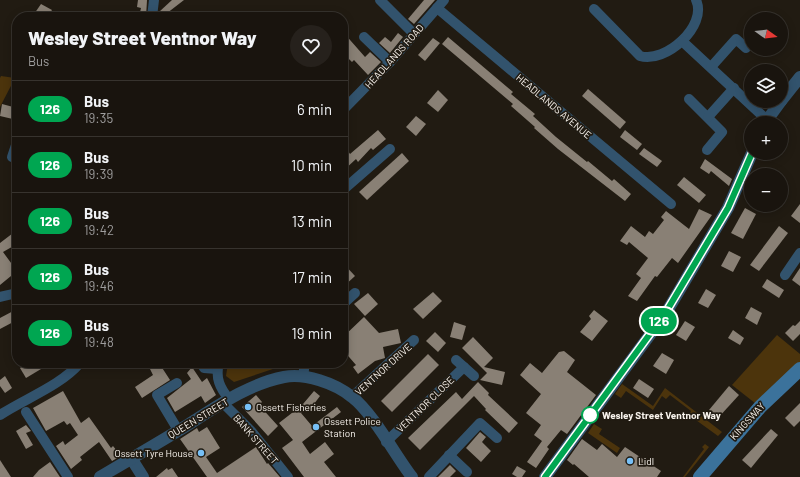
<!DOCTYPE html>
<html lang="en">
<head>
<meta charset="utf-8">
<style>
	:root { --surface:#19140e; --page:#26211c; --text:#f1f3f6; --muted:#9f9e9e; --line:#37332e }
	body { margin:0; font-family:Barlow,sans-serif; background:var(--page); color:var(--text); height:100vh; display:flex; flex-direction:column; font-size:15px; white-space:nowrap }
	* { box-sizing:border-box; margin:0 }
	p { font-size:13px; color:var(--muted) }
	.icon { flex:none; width:22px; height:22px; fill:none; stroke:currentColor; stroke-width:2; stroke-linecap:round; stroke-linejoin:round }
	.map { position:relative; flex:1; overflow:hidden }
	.drawer { position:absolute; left:12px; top:12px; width:336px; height:356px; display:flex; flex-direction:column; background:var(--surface); border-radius:16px; box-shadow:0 2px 10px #0003,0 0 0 1px var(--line) }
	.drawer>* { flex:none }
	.badge { padding:0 8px; border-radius:13px; font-size:14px; line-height:26px }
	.needle { width:26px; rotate:104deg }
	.controls { position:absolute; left:744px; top:12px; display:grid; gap:8px }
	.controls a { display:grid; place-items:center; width:44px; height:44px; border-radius:50%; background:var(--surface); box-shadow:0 2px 10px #0003,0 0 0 1px var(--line); font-size:20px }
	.map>.badge { position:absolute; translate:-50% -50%; box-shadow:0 0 0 2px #fff }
	.round { display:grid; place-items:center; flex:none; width:42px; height:42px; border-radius:21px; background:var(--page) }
	.headline { display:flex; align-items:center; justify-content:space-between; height:68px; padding:0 16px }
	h1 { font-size:19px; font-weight:800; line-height:30px }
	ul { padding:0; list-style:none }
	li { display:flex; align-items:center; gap:12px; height:56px; padding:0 16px; border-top:1px solid var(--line) }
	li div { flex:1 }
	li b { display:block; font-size:15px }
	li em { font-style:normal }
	li .badge { min-width:44px; font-weight:700; text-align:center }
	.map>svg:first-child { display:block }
	.green { fill:#4c340c }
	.building { fill:#898075 }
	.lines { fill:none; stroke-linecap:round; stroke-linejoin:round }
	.minor { stroke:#32536d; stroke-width:10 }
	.tertiary { stroke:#32536d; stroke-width:12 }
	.secondary { stroke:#3b729b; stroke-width:14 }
	.line-casing { stroke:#fff; stroke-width:9 }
	.line { stroke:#00a651; stroke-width:6 }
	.poi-dot { fill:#77c0f7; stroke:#211b12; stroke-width:1.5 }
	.stop-dot { fill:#fff; stroke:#00a651; stroke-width:2 }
	.labels { text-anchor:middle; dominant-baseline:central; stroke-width:3.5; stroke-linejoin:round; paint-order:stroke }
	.street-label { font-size:10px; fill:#f8f3ed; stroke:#211b12 }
	.poi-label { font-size:10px; fill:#f8f3ed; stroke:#211b12; text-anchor:start }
	.stop-label { font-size:10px; font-weight:bold; fill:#f8f3ed; stroke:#211b12; text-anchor:start }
</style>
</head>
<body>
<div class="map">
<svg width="800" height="477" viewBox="0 0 800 477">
	<rect width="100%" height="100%" fill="#211b12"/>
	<g class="green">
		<polygon points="1,76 15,78 0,107 0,78"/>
		<polygon points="777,335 800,354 800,369 760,407 732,385"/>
		<polygon points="228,363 272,363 276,368 234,382 226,376"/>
		<polygon points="622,384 653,406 665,388 722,432 718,436 689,415 691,411 670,395 666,399 662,396 653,410 626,391 621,398 615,394"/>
		<polygon points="594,424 602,429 599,434 620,448 617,453 588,433"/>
		<polygon points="705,444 709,447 685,477 683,477 704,449 702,447"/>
	</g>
	<g class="building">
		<polygon points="138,0 147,0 146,17 139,17 141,8 137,7"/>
		<polygon points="172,0 184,0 162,17 159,17 159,12"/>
		<polygon points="424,0 435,0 414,24 408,19"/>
		<polygon points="41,4 52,10 47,17 32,17"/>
		<polygon points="343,32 365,57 370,52 381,62 368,75 354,60 352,62 343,53"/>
		<polygon points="398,33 403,37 390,53 379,43 385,37 391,42"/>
		<polygon points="448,37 513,92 511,94 535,114 533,116 556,137 587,162 588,161 612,181 614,179 631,194 625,201 558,149 534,128 535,127 511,106 513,104 442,44"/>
		<polygon points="433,38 440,43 425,61 418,55"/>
		<polygon points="588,89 626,122 620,129 582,96"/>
		<polygon points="438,90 448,100 438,112 427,103"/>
		<polygon points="2,104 17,108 17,120 0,116"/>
		<polygon points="416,116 426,124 416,136 406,127"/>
		<polygon points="378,130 386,139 373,150 371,148 358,162 356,159 343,171 343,155 348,151 350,154"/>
		<polygon points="625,130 642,144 637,150 620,137"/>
		<polygon points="644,148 662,161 657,167 639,154"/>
		<polygon points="402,153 409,161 367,200 359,192"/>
		<polygon points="705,159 732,179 729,186 711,171 709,174 700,168"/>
		<polygon points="684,177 706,195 699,203 677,185"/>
		<polygon points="800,204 800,223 791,216"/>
		<polygon points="745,208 756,214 743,239 731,233"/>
		<polygon points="699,209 712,215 678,263 672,258 657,277 655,276 637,301 628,296 641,278 636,274 648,258 629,242 627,245 620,241 631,226 645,237 649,231 653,234 664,220 661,217 666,211 689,229"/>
		<polygon points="779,226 788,233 759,271 750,265"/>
		<polygon points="17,230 17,244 3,252 14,267 17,265 17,274 12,278 11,276 0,285 0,243"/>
		<polygon points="729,251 741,257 733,272 721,266"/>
		<polygon points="343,263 355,276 343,287"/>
		<polygon points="800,268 800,286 792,280"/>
		<polygon points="767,279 784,290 779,298 762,287"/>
		<polygon points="706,289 716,295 708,308 698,303"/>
		<polygon points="433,292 442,301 423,319 413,309"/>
		<polygon points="368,293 378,304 365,316 354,304"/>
		<polygon points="751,307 762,313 757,325 745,318"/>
		<polygon points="17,309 17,320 0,329 0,318"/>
		<polygon points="594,310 608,321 592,341 580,332 591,319 589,316"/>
		<polygon points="364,317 379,333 398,329 401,343 383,347 385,358 375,361 358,374 353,367 356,365 343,350 343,337"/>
		<polygon points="685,321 695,327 686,341 676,335"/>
		<polygon points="800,321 800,334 793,341 785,333 793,325 795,326"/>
		<polygon points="454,322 466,326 462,340 450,337"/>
		<polygon points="733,330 744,338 740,345 728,338"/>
		<polygon points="435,332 446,343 438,352 426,341"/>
		<polygon points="473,337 493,358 484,367 505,372 502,385 480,380 487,373 462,348"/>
		<polygon points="564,351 575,360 567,372 596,395 567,434 561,430 547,447 549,449 536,468 527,462 542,441 534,435 541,425 526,413 541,394 520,375 530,363 542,373 559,352"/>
		<polygon points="662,353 674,360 666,374 653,366"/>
		<polygon points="428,354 439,365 392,412 381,401"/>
		<polygon points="28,363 51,363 26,378 20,368"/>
		<polygon points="159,363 170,380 142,398 135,387 153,375 150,369"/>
		<polygon points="192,367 202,382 207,378 216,395 205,403 201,396 175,412 167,398 191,379 187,373"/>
		<polygon points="5,376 12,388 5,393 0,386 0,380"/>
		<polygon points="639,379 654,389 648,398 633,388"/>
		<polygon points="478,382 489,393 488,395 518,423 509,433 485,410 486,409 474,396 420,450 408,438 456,392 462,399"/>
		<polygon points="729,386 739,395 718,418 709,410"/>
		<polygon points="63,391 81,423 89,417 111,448 113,446 121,456 112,461 99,442 80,457 82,460 71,469 56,446 63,441 65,445 78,435 70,423 67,425 64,421 46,431 33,408"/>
		<polygon points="314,391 320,396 314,404 301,413 312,426 337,407 341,412 302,442 310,454 325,442 334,454 324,462 336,477 304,477 282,448 293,440 279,423 297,409 298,410"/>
		<polygon points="256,395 262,402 259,405 278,426 268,436 242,407"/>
		<polygon points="800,403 800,421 794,427 785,418"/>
		<polygon points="26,425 31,431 26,433 33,445 26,449 16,431"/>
		<polygon points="207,427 220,448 206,457 217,473 256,447 267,464 268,463 280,477 207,477 180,439 197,428 199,432"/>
		<polygon points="771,429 778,435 751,468 742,460"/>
		<polygon points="480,432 486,437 482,442 491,451 481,462 466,448"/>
		<polygon points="582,439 597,450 602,444 617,457 625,447 661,471 657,477 589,477 574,464 573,465 567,460"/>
		<polygon points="0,460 11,477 0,477"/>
		<polygon points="50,462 60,477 33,477 39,470"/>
		<polygon points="450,465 456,471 450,477 438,477"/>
		<polygon points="517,466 526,471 522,477 517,477 512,474"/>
		<polygon points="167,468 168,470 172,468 178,477 156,477"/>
	</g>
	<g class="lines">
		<g class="minor">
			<polyline points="380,0 414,34"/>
			<polyline points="437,8 671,204"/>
			<path d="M594,9L640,56C665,64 708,26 696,0"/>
			<polyline points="152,17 154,0"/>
			<polyline points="364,37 390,62"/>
			<polyline points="682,41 766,119"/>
			<polyline points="711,67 736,39 746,48"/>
			<polyline points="689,99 722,132 707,150"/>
			<polyline points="343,110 390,62 444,0"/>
			<polyline points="708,117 734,88"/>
			<polyline points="12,157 17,142"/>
			<polyline points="343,190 390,149"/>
			<polyline points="785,275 800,253"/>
			<polyline points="0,297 17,293"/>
			<polyline points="343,304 355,293"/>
			<polyline points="456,360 474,376"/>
			<polyline points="201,363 204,368 217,369"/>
			<path d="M219,363C215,378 220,388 229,399"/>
			<polyline points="303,376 305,363"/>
			<polyline points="177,383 157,395 178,430"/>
			<polyline points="352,397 414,340"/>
			<polyline points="223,403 252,432 288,477"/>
			<polyline points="26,412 68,477"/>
			<path d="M0,415C26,398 60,386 80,363"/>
			<polyline points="386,442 464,367"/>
			<polyline points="449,455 467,472"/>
			<polyline points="429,477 480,423 497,438"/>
		</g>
		<g class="tertiary">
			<polyline points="781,101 800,77"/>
			<polyline points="765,123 781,101"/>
			<polyline points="131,458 143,477"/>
			<path d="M100,477C129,460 158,443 186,426C216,407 248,384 284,377C305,373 335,383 352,397C373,413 395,455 412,477"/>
			<polyline points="545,477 666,313 728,208 752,153"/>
		</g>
		<polyline class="secondary" points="700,477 760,407 800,369"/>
	</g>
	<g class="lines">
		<defs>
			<polyline id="line" points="545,477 666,312 728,208 752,153"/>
		</defs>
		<use href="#line" class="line-casing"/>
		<use href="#line" class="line"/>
	</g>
	<g class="poi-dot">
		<circle cx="248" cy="407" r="4"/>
		<circle cx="316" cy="427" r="4"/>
		<circle cx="201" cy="453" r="4"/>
		<circle cx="630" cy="461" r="4"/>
	</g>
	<circle class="stop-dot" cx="590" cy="415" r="8"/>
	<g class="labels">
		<g class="street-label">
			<text transform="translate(394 56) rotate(-48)">HEADLANDS ROAD</text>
			<text transform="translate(554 106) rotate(40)">HEADLANDS AVENUE</text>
			<text transform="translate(383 369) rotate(-42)">VENTNOR DRIVE</text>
			<text transform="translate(425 404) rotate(-44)">VENTNOR CLOSE</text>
			<text transform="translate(198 418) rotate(-31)">QUEEN STREET</text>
			<text transform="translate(747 421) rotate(-48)">KINGSWAY</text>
			<text transform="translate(256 439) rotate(49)">BANK STREET</text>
		</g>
		<g class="poi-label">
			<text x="256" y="407">Ossett Fisheries</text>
			<text x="324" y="421">Ossett Police<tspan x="324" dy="12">Station</tspan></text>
			<text x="193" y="453" text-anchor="end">Ossett Tyre House</text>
			<text x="638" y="461">Lidl</text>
		</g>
		<g class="stop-label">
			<text x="602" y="415">Wesley Street Ventnor Way</text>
		</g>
	</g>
</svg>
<div class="controls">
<a><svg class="needle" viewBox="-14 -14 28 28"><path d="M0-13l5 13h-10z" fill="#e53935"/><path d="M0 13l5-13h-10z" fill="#9f9e9e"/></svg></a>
<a><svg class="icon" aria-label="layers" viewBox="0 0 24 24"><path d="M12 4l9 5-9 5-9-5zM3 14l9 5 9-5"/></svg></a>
<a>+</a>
<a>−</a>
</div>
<b class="badge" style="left:659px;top:321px;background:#00a651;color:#fff">126</b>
<section class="drawer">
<div class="headline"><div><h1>Wesley Street Ventnor Way</h1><p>Bus</p></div><a class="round"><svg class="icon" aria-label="heart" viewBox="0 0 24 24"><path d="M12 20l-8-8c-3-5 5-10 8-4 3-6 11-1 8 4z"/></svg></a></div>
<ul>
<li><span class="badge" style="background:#00a651;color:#fff">126</span><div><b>Bus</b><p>19:35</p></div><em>6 min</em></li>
<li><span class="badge" style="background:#00a651;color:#fff">126</span><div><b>Bus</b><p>19:39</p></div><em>10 min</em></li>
<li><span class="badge" style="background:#00a651;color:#fff">126</span><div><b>Bus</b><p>19:42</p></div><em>13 min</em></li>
<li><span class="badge" style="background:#00a651;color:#fff">126</span><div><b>Bus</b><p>19:46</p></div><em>17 min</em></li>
<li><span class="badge" style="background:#00a651;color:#fff">126</span><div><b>Bus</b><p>19:48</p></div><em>19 min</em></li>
</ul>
</section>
</div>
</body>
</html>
